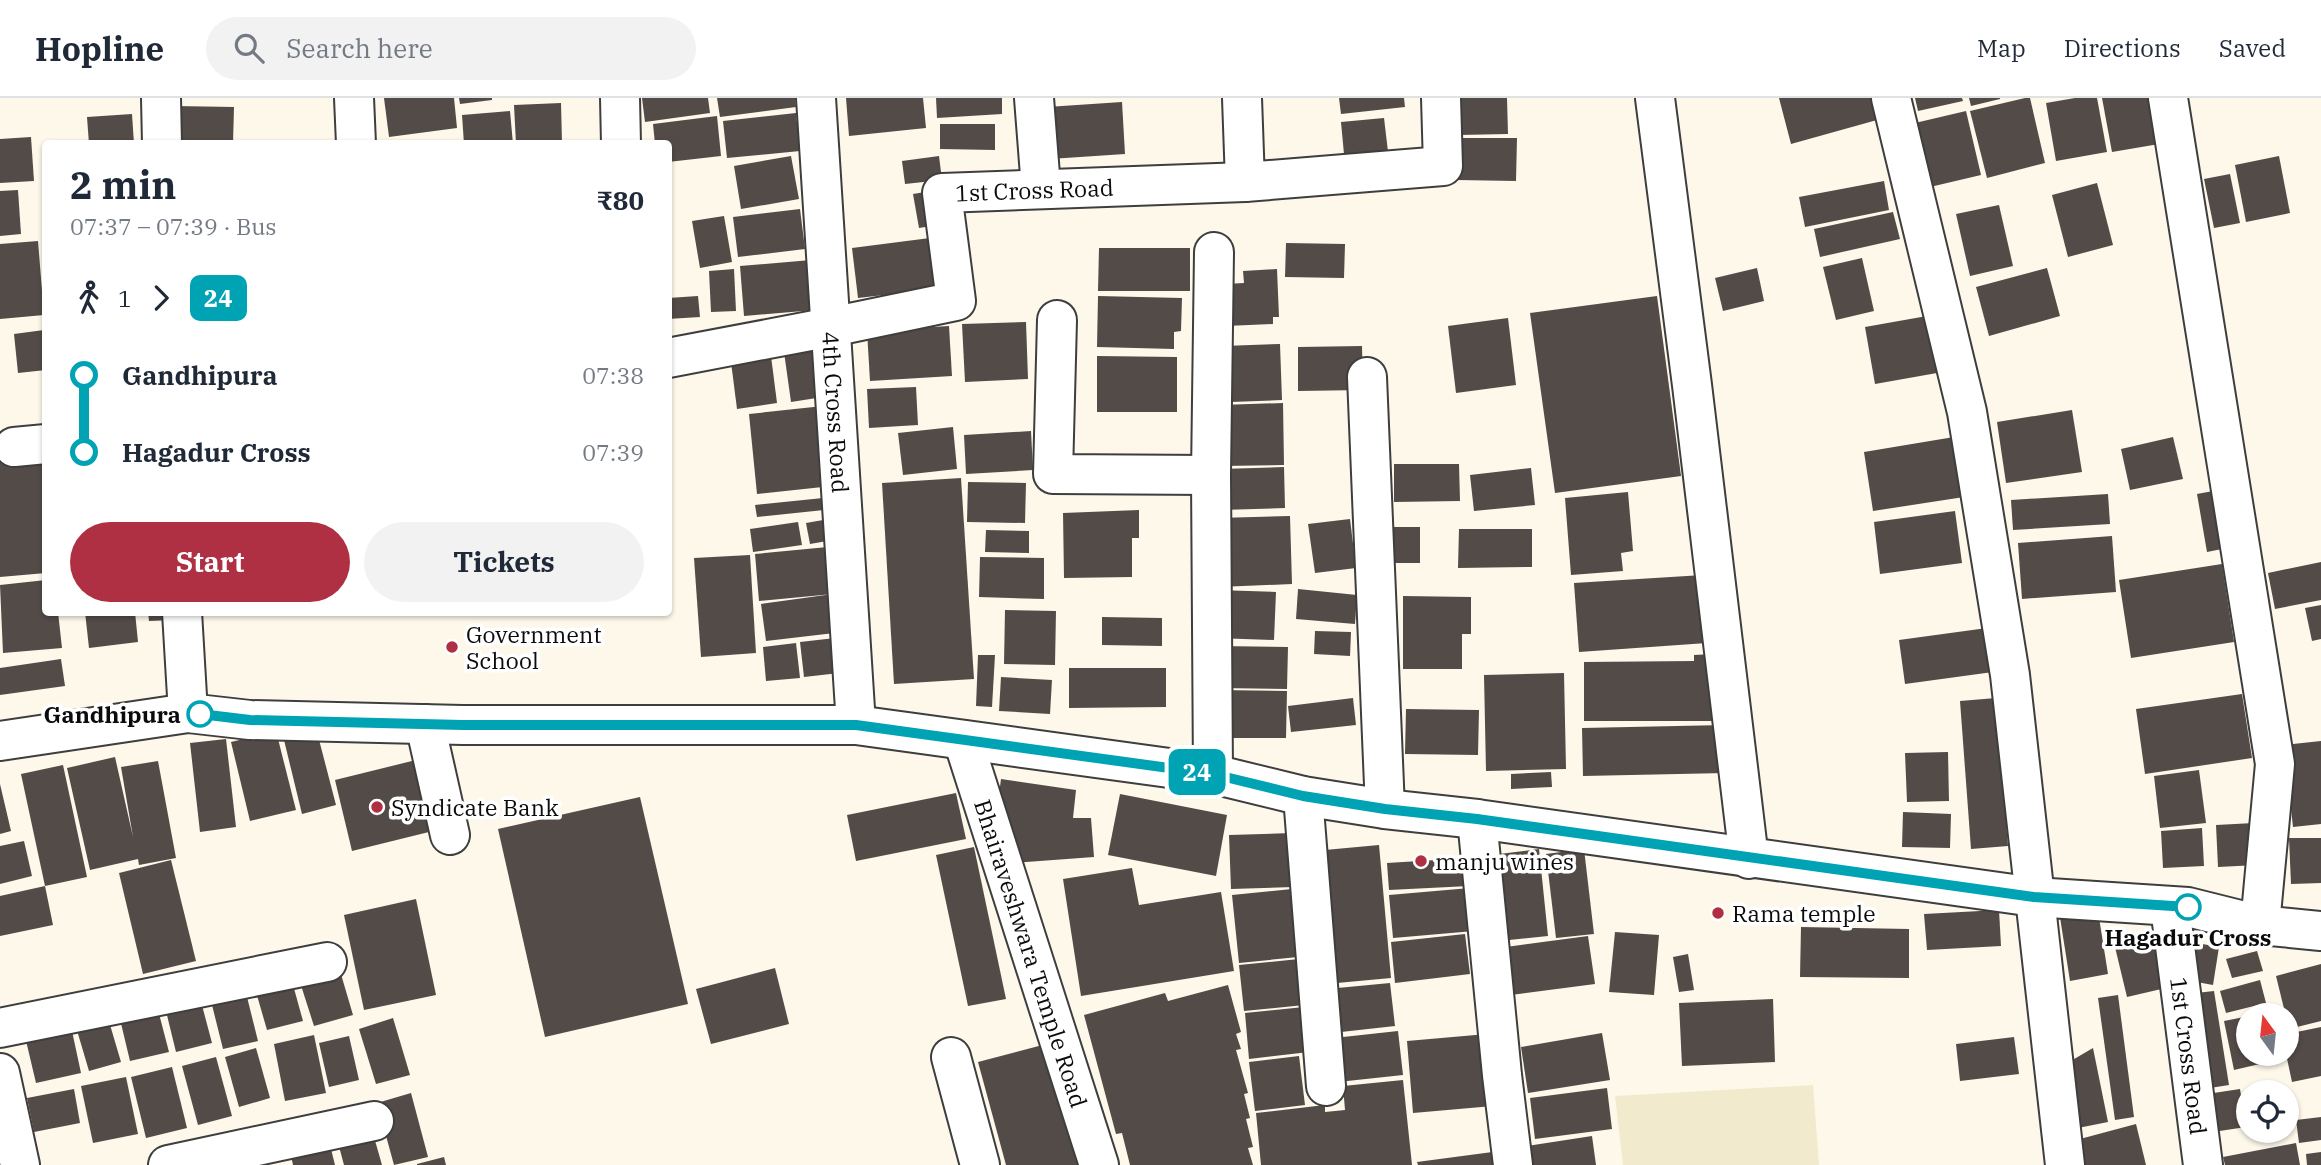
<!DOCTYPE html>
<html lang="en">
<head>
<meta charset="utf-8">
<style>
	:root { --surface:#fff; --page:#f2f2f3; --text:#1f2937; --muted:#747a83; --line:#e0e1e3; --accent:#af2f43 }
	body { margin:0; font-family:"IBM Plex Serif",serif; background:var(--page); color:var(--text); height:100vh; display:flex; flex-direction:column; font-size:26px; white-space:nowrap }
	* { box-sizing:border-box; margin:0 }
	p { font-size:23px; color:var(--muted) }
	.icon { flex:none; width:38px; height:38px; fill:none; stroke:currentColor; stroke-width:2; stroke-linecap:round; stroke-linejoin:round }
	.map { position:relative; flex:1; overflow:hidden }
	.side { position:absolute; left:42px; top:42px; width:630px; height:476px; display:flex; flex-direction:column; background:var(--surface); border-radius:7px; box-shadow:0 2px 5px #0004 }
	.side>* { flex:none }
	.badge { padding:0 14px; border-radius:10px; font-size:24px; line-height:46px }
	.needle { width:46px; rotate:345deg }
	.controls { position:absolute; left:2236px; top:905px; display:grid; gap:14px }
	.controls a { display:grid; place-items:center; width:63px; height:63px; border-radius:50%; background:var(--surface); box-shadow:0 2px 5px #0004; font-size:35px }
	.map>.badge { position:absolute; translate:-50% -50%; box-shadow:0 0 0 4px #fff }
	.legs { display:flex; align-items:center; gap:10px; height:77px; padding:0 28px; font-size:23px }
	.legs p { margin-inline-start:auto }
	.summary { display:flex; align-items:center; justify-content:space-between; height:119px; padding:0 28px }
	h1 { font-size:38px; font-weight:700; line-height:52px }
	.cta { display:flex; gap:14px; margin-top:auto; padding:14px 28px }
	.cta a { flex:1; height:80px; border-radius:42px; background:var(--accent); color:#fff; font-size:28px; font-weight:700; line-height:80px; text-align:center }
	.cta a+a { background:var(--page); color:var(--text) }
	ul { padding:0 28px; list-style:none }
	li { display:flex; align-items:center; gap:24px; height:77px; font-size:26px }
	li i { display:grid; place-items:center; width:10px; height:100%; margin:0 9px; background:currentColor }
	li i::after { content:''; width:18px; height:18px; margin:-9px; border:5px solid; border-radius:50%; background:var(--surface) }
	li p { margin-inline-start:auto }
	li:first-child i { background:linear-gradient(#0000 50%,currentColor 0) }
	li:last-child i { background:linear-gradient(currentColor 50%,#0000 0) }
	header { display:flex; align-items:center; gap:42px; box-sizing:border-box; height:98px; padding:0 35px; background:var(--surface); border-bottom:2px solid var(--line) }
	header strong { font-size:33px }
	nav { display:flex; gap:38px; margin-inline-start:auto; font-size:24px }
	.search { width:490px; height:63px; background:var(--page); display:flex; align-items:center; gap:18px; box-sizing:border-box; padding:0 24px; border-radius:38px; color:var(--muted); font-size:26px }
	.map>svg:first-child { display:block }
	.farmland { fill:#f1eacd }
	.building { fill:#534b48 }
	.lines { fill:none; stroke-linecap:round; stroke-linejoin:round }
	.minor-casing { stroke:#3e3e3e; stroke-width:42 }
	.minor { stroke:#fff; stroke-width:38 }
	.line-1-casing { stroke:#fff; stroke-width:16 }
	.line-1 { stroke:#00a3b4; stroke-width:10 }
	.poi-dot { fill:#af2f43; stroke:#fff; stroke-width:2.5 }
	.stop-1-dot { fill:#fff; stroke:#00a3b4; stroke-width:3.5 }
	.labels { text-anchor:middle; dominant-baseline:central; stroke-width:7; stroke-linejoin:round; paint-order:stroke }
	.street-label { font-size:23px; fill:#0b0b0b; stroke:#fff }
	.poi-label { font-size:23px; fill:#0b0b0b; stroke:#fff; text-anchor:start }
	.stop-label { font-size:23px; font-weight:bold; fill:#0b0b0b; stroke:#fff; text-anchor:end }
</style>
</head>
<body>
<header>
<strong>Hopline</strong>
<div class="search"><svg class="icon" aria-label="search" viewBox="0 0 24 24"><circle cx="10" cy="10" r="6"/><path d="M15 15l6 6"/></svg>Search here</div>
<nav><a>Map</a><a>Directions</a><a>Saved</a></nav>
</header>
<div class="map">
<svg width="2321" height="1067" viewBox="0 0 2321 1067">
	<rect width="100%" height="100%" fill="#fdf8ea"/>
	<polygon class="farmland" points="1813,987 1819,1067 1623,1067 1615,998"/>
	<g class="building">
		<polygon points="384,0 454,0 457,30 389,39"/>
		<polygon points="459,0 492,0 492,2 460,6"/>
		<polygon points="642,0 708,0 710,15 645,24"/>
		<polygon points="717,0 795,0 796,9 720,19"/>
		<polygon points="846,0 923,0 926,30 849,38"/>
		<polygon points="936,0 1002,0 1002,16 937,20"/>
		<polygon points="1339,0 1404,0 1405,9 1341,16"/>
		<polygon points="1458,0 1507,0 1508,36 1458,37"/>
		<polygon points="1779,0 1871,0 1877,22 1791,46"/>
		<polygon points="1915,0 1962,0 1963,3 1918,13"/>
		<polygon points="1969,0 2000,0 2000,1 1971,8"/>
		<polygon points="2025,0 2030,0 2045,65 1987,80 1970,13"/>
		<polygon points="2075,0 2097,0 2107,54 2056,63 2046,5"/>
		<polygon points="2102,0 2156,0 2165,45 2112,54"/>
		<polygon points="1122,4 1125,56 1050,61 1047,9"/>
		<polygon points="561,5 562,45 516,46 514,7"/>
		<polygon points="175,8 234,9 233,46 175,46"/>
		<polygon points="510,13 513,46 464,46 462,17"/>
		<polygon points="1966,13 1981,77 1930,89 1915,25"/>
		<polygon points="796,15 800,53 727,60 723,23"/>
		<polygon points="132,16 134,46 89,46 87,19"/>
		<polygon points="717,18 721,58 668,64 668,46 655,46 653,26"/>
		<polygon points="1384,20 1389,62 1345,67 1341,24"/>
		<polygon points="940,26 995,26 995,52 940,51"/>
		<polygon points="31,39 34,83 0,85 0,41"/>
		<polygon points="1458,40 1517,40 1516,83 1457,82"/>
		<polygon points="791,58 799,101 741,111 734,68"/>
		<polygon points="939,58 942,82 905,86 902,63"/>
		<polygon points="2279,58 2290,115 2246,124 2235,67"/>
		<polygon points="2230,76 2240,125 2214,130 2204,81"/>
		<polygon points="1884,83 1889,112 1805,129 1799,99"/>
		<polygon points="2097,85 2113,147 2068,159 2052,97"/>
		<polygon points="18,92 21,136 0,138 0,93"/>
		<polygon points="931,93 937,127 919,130 913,96"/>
		<polygon points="1999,107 2013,168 1970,178 1956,116"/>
		<polygon points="800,111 805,151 738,159 733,119"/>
		<polygon points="1893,114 1900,141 1820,159 1814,131"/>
		<polygon points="724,118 732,164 700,170 692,123"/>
		<polygon points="930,140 936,191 858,200 852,150"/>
		<polygon points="38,143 44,217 0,221 0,146"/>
		<polygon points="1286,145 1345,146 1344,180 1285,179"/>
		<polygon points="1099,150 1190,150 1190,193 1098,193"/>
		<polygon points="1862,160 1874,213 1836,222 1823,169"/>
		<polygon points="811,162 815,212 744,218 740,168"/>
		<polygon points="1757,170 1764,203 1723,213 1715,180"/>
		<polygon points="2047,170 2060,218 1989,238 1976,189"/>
		<polygon points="734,171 736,213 711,214 709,173"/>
		<polygon points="1277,171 1279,219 1273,219 1273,226 1226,228 1225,186 1244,185 1243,173"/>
		<polygon points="698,198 700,219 668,221 668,200"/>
		<polygon points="1098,198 1182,200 1181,233 1174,234 1174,251 1097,249"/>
		<polygon points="1657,198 1681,378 1555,395 1530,215"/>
		<polygon points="1927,218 1937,275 1875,286 1865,229"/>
		<polygon points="1508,220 1516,287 1456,295 1448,228"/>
		<polygon points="1026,224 1028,281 965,284 962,226"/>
		<polygon points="949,228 952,278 870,283 867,233"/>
		<polygon points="44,232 46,272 18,275 14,236"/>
		<polygon points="1280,246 1282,302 1231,304 1223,248"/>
		<polygon points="1362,248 1363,292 1298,293 1298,249"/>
		<polygon points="815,249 823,299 791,304 784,254"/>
		<polygon points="771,258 777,305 737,311 731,264"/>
		<polygon points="1097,258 1177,259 1177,314 1097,314"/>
		<polygon points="916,289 918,327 869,330 867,291"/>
		<polygon points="1283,305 1284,367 1222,368 1221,307"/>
		<polygon points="823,308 832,388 757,396 749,316"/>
		<polygon points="2072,312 2082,374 2006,385 1997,324"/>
		<polygon points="953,329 957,371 903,377 898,335"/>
		<polygon points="1031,333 1033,372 966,376 964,337"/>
		<polygon points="1954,339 1964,399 1873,413 1864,354"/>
		<polygon points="2173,339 2183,381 2130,392 2121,351"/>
		<polygon points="46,351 46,475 0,479 0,355"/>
		<polygon points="1394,366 1459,366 1460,403 1394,404"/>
		<polygon points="1284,369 1285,410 1221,412 1220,371"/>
		<polygon points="1531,370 1535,407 1474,413 1470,377"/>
		<polygon points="961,380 974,581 894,586 882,385"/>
		<polygon points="968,384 1026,385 1025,425 967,424"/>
		<polygon points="2213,393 2222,451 2207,454 2197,396"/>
		<polygon points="1628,394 1633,453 1621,455 1623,473 1571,477 1565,400"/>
		<polygon points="2108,396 2110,426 2013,432 2011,402"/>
		<polygon points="823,400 824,412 757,419 755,407"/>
		<polygon points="1139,412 1139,440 1132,440 1132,479 1064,480 1063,415"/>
		<polygon points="1955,413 1962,465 1880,476 1874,424"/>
		<polygon points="1290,418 1292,486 1219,489 1217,420"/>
		<polygon points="829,421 833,442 810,446 806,425"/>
		<polygon points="1350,421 1356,470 1315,475 1308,426"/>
		<polygon points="798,424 802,447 753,454 750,431"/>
		<polygon points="1384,429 1420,429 1420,465 1385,465"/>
		<polygon points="1459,431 1532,431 1532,469 1458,470"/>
		<polygon points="986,432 1029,433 1029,455 985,454"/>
		<polygon points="2112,438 2116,494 2022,501 2018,445"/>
		<polygon points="838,448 843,534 766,543 761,506 833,496 759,503 755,456"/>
		<polygon points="750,457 756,555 701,559 694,460"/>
		<polygon points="980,459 1044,460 1044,501 979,499"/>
		<polygon points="2321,464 2321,502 2275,511 2268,475"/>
		<polygon points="2222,466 2234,544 2131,560 2119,482"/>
		<polygon points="1703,477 1707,545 1579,554 1574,485"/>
		<polygon points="46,482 46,514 58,514 62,550 3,555 0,487"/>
		<polygon points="1298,491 1357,497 1355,526 1296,521"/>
		<polygon points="1217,492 1276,494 1274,542 1215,540"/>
		<polygon points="1403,498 1471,499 1471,536 1462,536 1462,571 1403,571"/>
		<polygon points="2321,507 2321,541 2312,543 2305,510"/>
		<polygon points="1005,512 1056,513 1055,567 1004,566"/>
		<polygon points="85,514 135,514 138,544 89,550"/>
		<polygon points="148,514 172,514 173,522 149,523"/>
		<polygon points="1102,519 1162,520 1162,548 1102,547"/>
		<polygon points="1987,530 1993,574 1905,586 1899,542"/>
		<polygon points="1315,533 1351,534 1350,558 1314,556"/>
		<polygon points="844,539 848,574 804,579 800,544"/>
		<polygon points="796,545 800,580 766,583 763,549"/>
		<polygon points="1219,548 1288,549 1287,591 1218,590"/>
		<polygon points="1713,556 1713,623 1584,623 1584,564 1694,563 1694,557"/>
		<polygon points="978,557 995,557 992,609 976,608"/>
		<polygon points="61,561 65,588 0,597 0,570"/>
		<polygon points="1069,570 1166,570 1166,609 1069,610"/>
		<polygon points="1564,575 1566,671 1486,673 1484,577"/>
		<polygon points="1001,579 1052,582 1050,616 999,613"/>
		<polygon points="1218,592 1287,593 1286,640 1217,640"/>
		<polygon points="2242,596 2252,660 2145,676 2136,611"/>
		<polygon points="1353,600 1356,627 1291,634 1288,608"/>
		<polygon points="1996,600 2008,748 1971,751 1960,603"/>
		<polygon points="1406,611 1479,612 1478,657 1405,656"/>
		<polygon points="1725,627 1726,675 1583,678 1582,630"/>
		<polygon points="276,633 296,712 250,723 231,644"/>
		<polygon points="317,634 336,707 302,716 284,642"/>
		<polygon points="226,641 236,729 200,734 190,645"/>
		<polygon points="2321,643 2321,726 2293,729 2284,647"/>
		<polygon points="1948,654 1949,703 1907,704 1905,655"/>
		<polygon points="115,659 133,739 121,669 158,663 176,760 139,767 138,761 90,772 67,670"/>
		<polygon points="416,662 433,733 352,753 335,682"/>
		<polygon points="63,667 87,779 45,788 21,676"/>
		<polygon points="2199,672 2206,725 2160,730 2154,678"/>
		<polygon points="1551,674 1552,689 1511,691 1511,676"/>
		<polygon points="1001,681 1076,692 1073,720 1091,720 1094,759 1011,765 1009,721 1003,720 1005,705 998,704"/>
		<polygon points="0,686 11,733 0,736"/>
		<polygon points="956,695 966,741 856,763 847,717"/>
		<polygon points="1120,696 1227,717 1216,778 1108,757"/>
		<polygon points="640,699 688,906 545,939 498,731"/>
		<polygon points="1903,714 1951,716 1950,750 1902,749"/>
		<polygon points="2254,725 2257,767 2218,769 2216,727"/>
		<polygon points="2202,730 2204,768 2163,770 2161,733"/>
		<polygon points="1292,735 1294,789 1231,791 1229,737"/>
		<polygon points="2289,740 2321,740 2321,785 2291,786"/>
		<polygon points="24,743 32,778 0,786 0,748"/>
		<polygon points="1379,747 1391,880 1326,886 1314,753"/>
		<polygon points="974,749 1006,901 968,908 936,757"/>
		<polygon points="1539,751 1548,838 1509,842 1499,756"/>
		<polygon points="1584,751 1594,836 1556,840 1546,756"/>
		<polygon points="1468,760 1469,788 1389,792 1387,765"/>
		<polygon points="171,762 196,863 143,876 119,775"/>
		<polygon points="1132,770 1139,807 1221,794 1234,873 1081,898 1063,781"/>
		<polygon points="45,788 53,827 0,838 0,798"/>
		<polygon points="1470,790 1474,833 1393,840 1389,797"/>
		<polygon points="1292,791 1298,859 1239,865 1232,797"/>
		<polygon points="416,801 436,897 364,912 344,817"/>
		<polygon points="2097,807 2108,876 2070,883 2059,813"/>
		<polygon points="1999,812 2001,848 1927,852 1924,816"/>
		<polygon points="1801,829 1909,831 1909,880 1800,879"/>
		<polygon points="1615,834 1659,837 1654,897 1609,894"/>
		<polygon points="2157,835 2170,889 2127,899 2114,845"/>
		<polygon points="1465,836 1470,876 1395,885 1391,844"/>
		<polygon points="1588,838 1595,886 1511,897 1506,849"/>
		<polygon points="2197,845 2219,849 2213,887 2191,883"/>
		<polygon points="2257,853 2263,873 2232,880 2226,861"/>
		<polygon points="1688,856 1694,892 1679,894 1673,859"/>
		<polygon points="1299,861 1304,907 1244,913 1239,867"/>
		<polygon points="338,866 353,917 314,928 298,878"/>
		<polygon points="2321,866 2321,923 2289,931 2276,878"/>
		<polygon points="775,870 789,926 711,946 696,891"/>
		<polygon points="290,876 303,923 267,932 254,887"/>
		<polygon points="2260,882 2266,905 2226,915 2220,893"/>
		<polygon points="1390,885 1395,928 1332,935 1327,891"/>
		<polygon points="244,887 258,943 223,951 209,895"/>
		<polygon points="1228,887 1241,934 1236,936 1241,951 1236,952 1248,995 1244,996 1250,1020 1246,1021 1253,1049 1248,1050 1253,1067 1130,1067 1122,1035 1116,1036 1084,917 1165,895 1168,903"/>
		<polygon points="2214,893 2229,987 2210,990 2196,895"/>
		<polygon points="199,896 212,945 176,954 164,905"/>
		<polygon points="2118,897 2134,1019 2115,1022 2098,900"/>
		<polygon points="1773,901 1775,964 1682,968 1679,905"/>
		<polygon points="157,908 169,954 130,963 119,917"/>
		<polygon points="1304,909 1309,954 1249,961 1245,915"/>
		<polygon points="2249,918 2249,956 2280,956 2281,961 2234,972 2224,923"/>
		<polygon points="69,919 81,975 36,985 23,930"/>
		<polygon points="108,920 121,964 89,973 76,929"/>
		<polygon points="393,920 410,977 376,986 359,931"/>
		<polygon points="2321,929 2321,978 2292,984 2286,956 2287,936"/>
		<polygon points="1398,933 1403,977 1338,984 1334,940"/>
		<polygon points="1602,935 1610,982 1528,995 1521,949"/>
		<polygon points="1487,936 1493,1008 1413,1015 1407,943"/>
		<polygon points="314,937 326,995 285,1003 274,946"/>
		<polygon points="349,938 359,982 329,989 319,945"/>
		<polygon points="2014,939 2019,976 1960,983 1956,946"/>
		<polygon points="1054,944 1087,1067 1006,1067 978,964"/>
		<polygon points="256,950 270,1000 239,1009 225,959"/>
		<polygon points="2093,950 2108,1024 2068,1032 2069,964"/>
		<polygon points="1299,958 1305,1007 1255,1013 1249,964"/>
		<polygon points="216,959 232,1018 198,1027 182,968"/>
		<polygon points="172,969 187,1030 146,1040 131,979"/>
		<polygon points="126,979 138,1036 93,1045 81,988"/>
		<polygon points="1403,982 1412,1067 1261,1067 1256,1015 1325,1007 1325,1014 1345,1012 1343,988"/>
		<polygon points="1607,990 1612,1031 1535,1041 1530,1000"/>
		<polygon points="74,991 80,1025 34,1034 27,1000"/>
		<polygon points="2240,991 2246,1029 2213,1034 2207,996"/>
		<polygon points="411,995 428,1059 394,1067 377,1005"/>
		<polygon points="2321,1019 2321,1042 2299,1045 2296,1022"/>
		<polygon points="2136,1026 2146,1067 2071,1067 2065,1045"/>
		<polygon points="372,1032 382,1067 344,1067 337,1041"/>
		<polygon points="1592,1038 1596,1067 1530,1067 1527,1048"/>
		<polygon points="329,1043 335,1067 293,1067 290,1053"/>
		<polygon points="2296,1045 2300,1067 2225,1067 2223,1059"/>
		<polygon points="1500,1053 1502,1067 1418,1067 1417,1064"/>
		<polygon points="2321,1054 2321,1067 2307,1067 2306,1056"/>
		<polygon points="444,1059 446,1067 417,1067 417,1066"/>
	</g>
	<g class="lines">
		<defs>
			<g id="minor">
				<polyline points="161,0 162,46"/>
				<polyline points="354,0 356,46"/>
				<polyline points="620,0 621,46"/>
				<path id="s1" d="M816,0L856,627"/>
				<polyline points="1034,0 1041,90"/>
				<polyline points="1242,0 1245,84"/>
				<polyline points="1655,0 1692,287 1749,761"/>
				<polyline points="1891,0 1967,314 2010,577 2065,1067"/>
				<polyline points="2168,0 2275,666 2260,827"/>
				<polyline points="1057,222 1053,376 1211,377"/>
				<path id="s2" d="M668,260L831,229L956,203L942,95L1245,84L1443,68L1441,0"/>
				<polyline points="1367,279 1385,711"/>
				<polyline points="14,349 46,346"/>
				<polyline points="182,514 188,615"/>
				<polyline points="425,626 450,737"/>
				<path id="s3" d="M963,642L1099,1067"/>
				<polyline points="0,643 188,615 250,622 463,627 856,627 1213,676 1303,698 1385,711 1477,721 2034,799 2188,809 2260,827 2321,833"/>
				<polyline points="1213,676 1211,377 1214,154"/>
				<polyline points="1303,698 1326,988"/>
				<polyline points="1477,721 1502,977 1513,1067"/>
				<path id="s4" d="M2170,809L2203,1067"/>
				<polyline points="0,930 327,864"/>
				<polyline points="951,959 980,1067"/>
				<polyline points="0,975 20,1067"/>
				<polyline points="168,1067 374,1023"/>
			</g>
		</defs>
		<use href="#minor" class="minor-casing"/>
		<use href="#minor" class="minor"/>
	</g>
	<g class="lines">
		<defs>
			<polyline id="line-1" points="200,616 250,622 463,627 856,627 1213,676 1303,698 1385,711 1477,721 2034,799 2188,809"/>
		</defs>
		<use href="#line-1" class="line-1-casing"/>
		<use href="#line-1" class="line-1"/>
	</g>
	<g class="poi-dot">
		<circle cx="452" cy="549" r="7"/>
		<circle cx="377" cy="709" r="7"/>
		<circle cx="1421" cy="763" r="7"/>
		<circle cx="1718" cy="815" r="7"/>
	</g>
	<g class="stop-1-dot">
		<circle cx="200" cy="616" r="12"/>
		<circle cx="2188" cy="809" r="12"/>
	</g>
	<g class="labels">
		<g class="street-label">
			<text stroke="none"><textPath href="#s2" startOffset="495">1st Cross Road</textPath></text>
			<text stroke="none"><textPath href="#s1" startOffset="315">4th Cross Road</textPath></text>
			<text stroke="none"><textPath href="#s3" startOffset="224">Bhairaveshwara Temple Road</textPath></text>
			<text stroke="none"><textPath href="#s4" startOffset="150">1st Cross Road</textPath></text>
		</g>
		<g class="poi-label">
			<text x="466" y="536">Government<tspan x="466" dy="26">School</tspan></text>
			<text x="391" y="709">Syndicate Bank</text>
			<text x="1435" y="763">manju wines</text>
			<text x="1732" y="815">Rama temple</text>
		</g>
		<g class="stop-label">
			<text x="181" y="616">Gandhipura</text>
			<text x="2188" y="839" text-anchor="middle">Hagadur Cross</text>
		</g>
	</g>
</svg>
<div class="controls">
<a><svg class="needle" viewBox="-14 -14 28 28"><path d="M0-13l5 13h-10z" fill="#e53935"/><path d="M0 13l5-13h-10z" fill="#747a83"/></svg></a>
<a><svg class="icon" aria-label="locate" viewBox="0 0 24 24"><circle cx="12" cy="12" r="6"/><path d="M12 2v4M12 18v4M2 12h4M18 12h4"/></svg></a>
</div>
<b class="badge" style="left:1197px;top:674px;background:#00a3b4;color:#fff">24</b>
<section class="side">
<div class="summary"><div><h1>2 min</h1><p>07:37 – 07:39 · Bus</p></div><b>₹80</b></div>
<div class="legs"><svg class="icon" aria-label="walk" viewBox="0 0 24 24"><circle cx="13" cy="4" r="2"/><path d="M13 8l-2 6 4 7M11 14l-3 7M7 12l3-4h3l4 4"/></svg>1<svg class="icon" aria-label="forward" viewBox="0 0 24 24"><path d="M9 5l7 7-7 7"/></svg><b class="badge" style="background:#00a3b4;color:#fff">24</b></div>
<ul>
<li><i style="color:#00a3b4"></i><b>Gandhipura</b><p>07:38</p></li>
<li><i style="color:#00a3b4"></i><b>Hagadur Cross</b><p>07:39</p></li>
</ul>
<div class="cta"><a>Start</a><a>Tickets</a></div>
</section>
</div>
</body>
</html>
